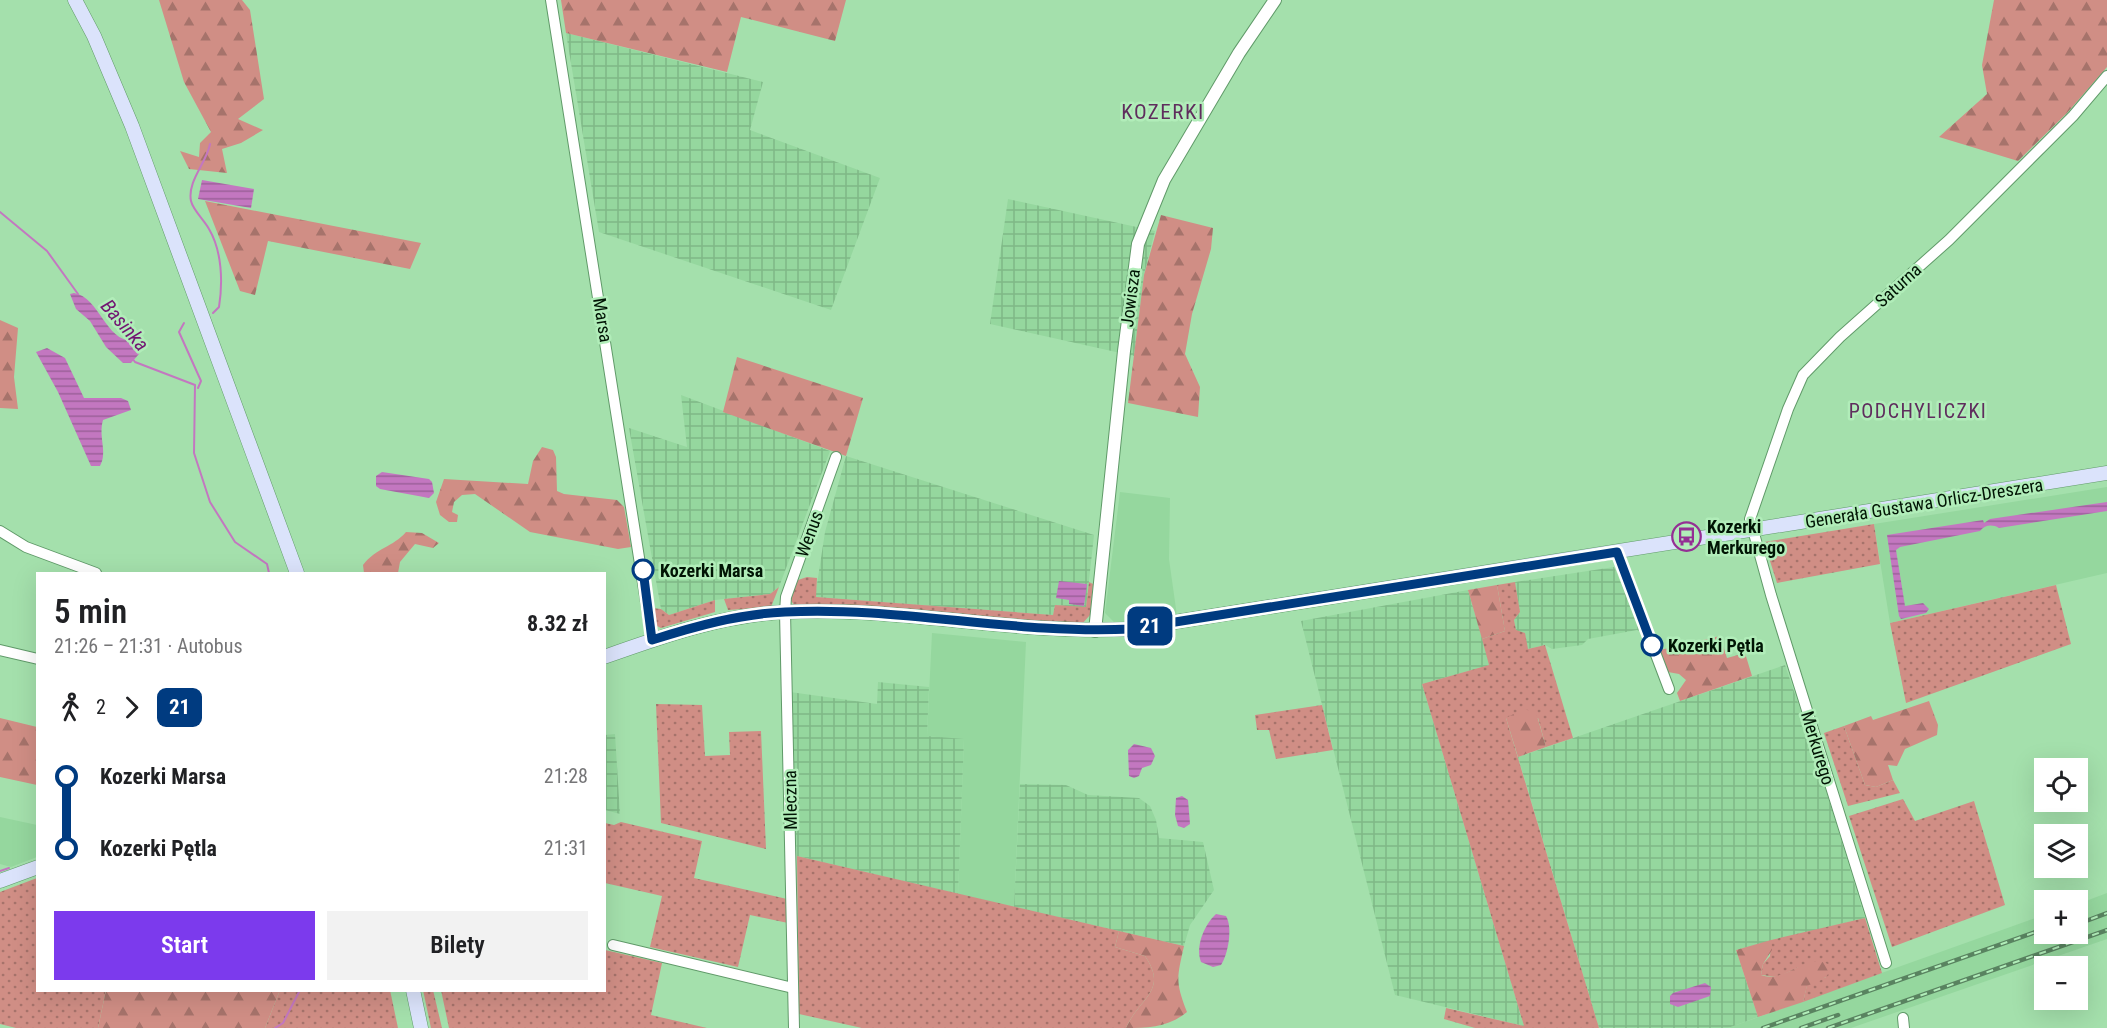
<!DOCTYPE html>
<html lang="pl">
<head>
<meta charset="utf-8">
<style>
	:root { --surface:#fff; --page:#f2f2f2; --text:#202124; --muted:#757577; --accent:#7c3aed }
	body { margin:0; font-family:"Roboto Condensed",sans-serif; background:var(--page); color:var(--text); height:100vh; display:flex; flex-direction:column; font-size:22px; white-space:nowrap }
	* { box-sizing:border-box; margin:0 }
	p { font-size:20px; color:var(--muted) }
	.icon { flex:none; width:33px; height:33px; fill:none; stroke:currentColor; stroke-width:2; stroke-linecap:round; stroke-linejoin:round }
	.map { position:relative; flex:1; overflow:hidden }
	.details { position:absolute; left:36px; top:572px; width:570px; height:420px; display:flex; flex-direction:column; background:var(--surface); border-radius:0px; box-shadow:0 6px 24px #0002 }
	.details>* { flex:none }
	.badge { padding:0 12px; border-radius:9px; font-size:21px; line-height:39px }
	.controls { position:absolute; left:2034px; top:758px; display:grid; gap:12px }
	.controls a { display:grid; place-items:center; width:54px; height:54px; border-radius:0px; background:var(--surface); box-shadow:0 6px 24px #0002; font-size:30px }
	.map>.badge { position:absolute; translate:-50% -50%; box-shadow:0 0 0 3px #fff }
	.legs { display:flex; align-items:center; gap:9px; height:66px; padding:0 18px; font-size:20px }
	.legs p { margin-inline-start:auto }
	.head { display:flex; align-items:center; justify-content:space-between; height:102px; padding:0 18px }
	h1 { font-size:33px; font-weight:600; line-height:45px }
	.primary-button { display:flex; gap:12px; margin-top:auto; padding:12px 18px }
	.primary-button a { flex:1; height:69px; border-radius:0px; background:var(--accent); color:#fff; font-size:24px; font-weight:600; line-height:69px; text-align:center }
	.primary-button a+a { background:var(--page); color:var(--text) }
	ul { padding:0 18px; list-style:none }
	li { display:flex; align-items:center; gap:21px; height:72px; font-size:22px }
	li i { display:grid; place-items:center; width:9px; height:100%; margin:0 8px; background:currentColor }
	li i::after { content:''; width:15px; height:15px; margin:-8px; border:4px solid; border-radius:50%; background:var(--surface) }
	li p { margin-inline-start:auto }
	li:first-child i { background:linear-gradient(#0000 50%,currentColor 0) }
	li:last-child i { background:linear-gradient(currentColor 50%,#0000 0) }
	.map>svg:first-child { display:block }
	.built { fill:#95d79e }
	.industrial { fill:url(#industrial-grid) }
	.grass { fill:url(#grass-dots) }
	.forest { fill:url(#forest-firs) }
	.water { fill:url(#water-rules) }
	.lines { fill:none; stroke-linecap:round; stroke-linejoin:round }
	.stream { stroke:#c377c0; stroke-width:2 }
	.minor-casing { stroke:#609a69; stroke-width:12 }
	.tertiary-casing { stroke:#609a69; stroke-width:14 }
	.secondary-casing { stroke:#609a69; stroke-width:15 }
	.minor { stroke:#fff; stroke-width:10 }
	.tertiary { stroke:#fff; stroke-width:12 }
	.secondary { stroke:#dbe3fb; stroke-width:14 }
	.rail-casing { stroke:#598360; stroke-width:4.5 }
	.rail { stroke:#b1edb9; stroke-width:2; stroke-dasharray:7; stroke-linecap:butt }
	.line-1-casing { stroke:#fff; stroke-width:14 }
	.line-1 { stroke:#003b80; stroke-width:9 }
	.stop-1-dot { fill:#fff; stroke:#003b80; stroke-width:3 }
	.labels { text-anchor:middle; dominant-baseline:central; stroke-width:5; stroke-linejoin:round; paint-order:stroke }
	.street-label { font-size:18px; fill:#001404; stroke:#b1edb9 }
	.poi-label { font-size:18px; font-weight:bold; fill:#001404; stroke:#b1edb9; text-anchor:start }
	.stop-label { font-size:18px; font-weight:bold; fill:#001404; stroke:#b1edb9; text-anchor:start }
	.water-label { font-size:20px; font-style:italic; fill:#721572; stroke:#b1edb9 }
	.neighbourhood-label { font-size:20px; letter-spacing:1.5px; fill:#5f2d5d; stroke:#b1edb9 }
	.quarter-label { font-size:21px; letter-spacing:1.5px; fill:#5f2d5d; stroke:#b1edb9 }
</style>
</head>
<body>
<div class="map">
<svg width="2107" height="1028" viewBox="0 0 2107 1028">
	<defs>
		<pattern id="industrial-grid" width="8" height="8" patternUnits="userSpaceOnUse" patternTransform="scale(1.5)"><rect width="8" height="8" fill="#95d79e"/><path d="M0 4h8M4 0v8" fill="none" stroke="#7fb886"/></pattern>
		<pattern id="grass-dots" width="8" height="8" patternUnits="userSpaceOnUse" patternTransform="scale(1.5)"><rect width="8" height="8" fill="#d08e85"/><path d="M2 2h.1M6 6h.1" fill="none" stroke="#a6736b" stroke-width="1.8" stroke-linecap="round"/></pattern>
		<pattern id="forest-firs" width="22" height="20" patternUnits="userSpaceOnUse" patternTransform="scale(1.5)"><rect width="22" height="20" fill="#d08e85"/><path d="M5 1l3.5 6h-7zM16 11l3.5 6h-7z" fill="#a6736b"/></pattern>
		<pattern id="water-rules" width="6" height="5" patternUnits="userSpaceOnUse" patternTransform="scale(1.5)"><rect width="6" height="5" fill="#c377c0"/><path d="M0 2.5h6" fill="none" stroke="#9c609a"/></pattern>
	</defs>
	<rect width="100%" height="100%" fill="#a4e0ac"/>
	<g class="built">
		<polygon points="2107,487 2107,573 1890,623 1874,524"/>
		<polygon points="1120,492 1170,498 1169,559 1177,616 1114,622 1105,613"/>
		<polygon points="932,633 1026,642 1014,907 958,894 964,740 927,736"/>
		<polygon points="0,817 37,825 37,857 11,867 0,864"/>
		<polygon points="2107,893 2107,939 1851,1028 1728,1028 2044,915 2044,933 2078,933 2078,904"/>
	</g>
	<g class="industrial">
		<polygon points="566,33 763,82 750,130 880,178 831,310 599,232"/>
		<polygon points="1008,199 1155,231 1144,275 1134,356 990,324"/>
		<polygon points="681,395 830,451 779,587 770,594 715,600 669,615 661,609 629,428 687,447"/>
		<polygon points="846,456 1094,535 1086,608 1055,605 1053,615 815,597 825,532"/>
		<polygon points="1614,567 1642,632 1637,630 1588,639 1582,645 1552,649 1545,645 1528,649 1516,630 1514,620 1520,612 1515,582"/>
		<polygon points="1468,590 1490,665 1422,684 1524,1026 1395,995 1301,621"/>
		<polygon points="1785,665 1809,735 1865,918 1736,950 1758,1017 1728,1028 1599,1028 1518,757"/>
		<polygon points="878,682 929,687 927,736 964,739 958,894 797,856 790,692 877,704"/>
		<polygon points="615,734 620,814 605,810 605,735"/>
		<polygon points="1020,784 1066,785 1088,795 1139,798 1150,806 1156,820 1159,838 1203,842 1214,890 1190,925 1184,946 1014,907"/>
	</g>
	<g class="grass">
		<polygon points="1874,524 1880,564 1777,583 1764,542"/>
		<polygon points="807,577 817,578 816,597 1053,615 1055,605 1086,607 1089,582 1093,584 1090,615 1082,624 794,605 790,599 795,581"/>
		<polygon points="1515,582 1520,612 1514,620 1516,630 1525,633 1528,649 1545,645 1573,738 1546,747 1538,718 1506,718 1599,1028 1475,1028 1444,1019 1446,1008 1524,1026 1422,684 1489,665 1482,639 1505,631 1497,585"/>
		<polygon points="2056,585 2071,644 1906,703 1890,623"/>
		<polygon points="779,587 771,607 728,610 724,599 770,594"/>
		<polygon points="715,600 715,612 661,628 655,625 652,608 661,609 669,615"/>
		<polygon points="656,704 702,705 705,756 730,755 729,732 761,731 766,849 661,823"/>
		<polygon points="1322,705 1333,750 1276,759 1269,730 1257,730 1255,715"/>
		<polygon points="1844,726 1865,785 1876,787 1893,780 1900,793 1848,806 1824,733"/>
		<polygon points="1903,799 1915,821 1974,801 2005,905 1892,947 1849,816"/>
		<polygon points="621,822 702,841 694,878 787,899 788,923 750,915 738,967 650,947 662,896 605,883 605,823 614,825"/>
		<path d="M797,856L1119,931L1115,947L1145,956C1169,991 1139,998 1126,1028H862L799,1014Z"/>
		<polygon points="37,878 38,990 106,990 98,1028 16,1028 0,1024 0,892"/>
		<polygon points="1865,918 1882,973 1803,1002 1807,985 1826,977 1799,967 1778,977 1761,975 1763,964 1770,956 1771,940"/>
		<polygon points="605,950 662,963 651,1015 707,1028 449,1028 441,990 604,990"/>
		<polygon points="280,990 390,990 398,1028 265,1028"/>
		<polygon points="423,990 433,990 442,1028 431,1028"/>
	</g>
	<g class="forest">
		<polygon points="159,0 242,0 250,10 264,99 238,119 263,130 241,143 222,149 227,173 189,169 180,151 199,157 200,143 211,132 184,82"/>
		<polygon points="561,0 846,0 835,41 741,17 727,72 566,33"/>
		<polygon points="1994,0 2107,0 2107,67 2067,113 2018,161 1939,137 1987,94 1982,65"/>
		<polygon points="205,201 421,243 410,269 268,241 255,295 240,291"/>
		<polygon points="1161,215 1213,228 1211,249 1192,314 1185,354 1200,387 1198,417 1128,403 1144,275"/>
		<polygon points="0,320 18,328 14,377 18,409 0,408"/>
		<polygon points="737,357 863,398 846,456 723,412"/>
		<polygon points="542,447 553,450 556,457 557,491 564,494 617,500 624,507 631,547 618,549 530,532 475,494 462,495 454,502 452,512 458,515 457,522 449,522 440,515 436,502 444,479 528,484 533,461"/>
		<path d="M406,532L422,533L439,543L433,548L415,544L400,562L398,573H364L363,565C376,548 393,547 406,532Z"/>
		<polygon points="1497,585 1505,631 1482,639 1468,590"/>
		<polygon points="1720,636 1727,658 1745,653 1752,676 1680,701 1677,693 1686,680 1679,674 1668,672 1660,650"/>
		<polygon points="1929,701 1938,725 1937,735 1905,749 1897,766 1888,765 1893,780 1876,787 1865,785 1844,726 1871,716 1873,720"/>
		<polygon points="1523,709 1536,712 1546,747 1518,757 1506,718"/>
		<polygon points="0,718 37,727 37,785 0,777"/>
		<path d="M1119,931L1184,946C1177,978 1175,981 1187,1012C1169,1027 1149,1028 1126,1028C1139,998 1169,991 1145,956L1115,947Z"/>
		<path d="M1771,940L1772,950L1763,964L1761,975C1786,984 1806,951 1830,965C1831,979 1818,981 1807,986L1803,1002L1758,1017L1736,950Z"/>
		<polygon points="106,990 280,990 265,1028 98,1028"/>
	</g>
	<g class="water">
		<polygon points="202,180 254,189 251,208 198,199"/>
		<path d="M74,293C100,297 105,342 134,341L137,335H141L139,354L131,363H123L106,347L90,321L76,309L70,294Z"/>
		<path d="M47,348L65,358L84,398H121L128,401L131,410L103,420C98,437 108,452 100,466H91L58,392L36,352Z"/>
		<polygon points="382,472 429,479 432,482 434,493 429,498 380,489 376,486 376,476"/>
		<path d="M2107,502V511L1999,528C1992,524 1985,525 1980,531L1900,547L1896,550L1905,606L1923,603L1929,609L1926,613L1901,619L1899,616L1887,535L1983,520L1984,523L1990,519Z"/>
		<polygon points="1059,581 1087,584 1084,606 1069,604 1069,600 1056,598"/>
		<polygon points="1134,744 1151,748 1155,756 1151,765 1142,768 1139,776 1134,778 1129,776 1128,750"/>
		<polygon points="1182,796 1188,800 1190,824 1184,828 1178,826 1175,815 1176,798"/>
		<path d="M1216,914L1226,916C1233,928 1228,954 1221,965L1213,967L1201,962C1195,947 1204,925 1216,914Z"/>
		<polygon points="1705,983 1711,987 1710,996 1678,1007 1670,1004 1670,996 1673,993"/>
	</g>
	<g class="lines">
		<g class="stream">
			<path d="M210,144C207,162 187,181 191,201C193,210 204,220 209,229C222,251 223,282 219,307L213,313"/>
			<polyline points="0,212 47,251 78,294"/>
			<polyline points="184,323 179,332 201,381 198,388"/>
			<polyline points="132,358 135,362 195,385 194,453 210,502 235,542 267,564 269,573"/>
			<polyline points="0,871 9,868"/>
			<polyline points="275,1028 283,1023 300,990"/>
		</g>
		<defs>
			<g id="minor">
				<polyline points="551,0 652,640"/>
				<polyline points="0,531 26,547 96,573"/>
				<polyline points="1617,552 1669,689"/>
				<polyline points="0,650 38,659"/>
				<polyline points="613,945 793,988"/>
				<polyline points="1886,963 1771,595 1750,519 1788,409 1803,375 1840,337 1949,240 2073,116 2107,76"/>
				<polyline points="1903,1018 1904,1028"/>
				<polyline points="794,1028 785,612 786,597 836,457"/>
			</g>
			<polyline id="tertiary" points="1095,631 1124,351 1138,244 1164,180 1239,53 1275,0"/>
			<g id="secondary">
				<polyline points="75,0 94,36 132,126 297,573"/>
				<path d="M604,657C663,636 722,615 785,612C900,606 1015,635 1131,629L2107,473"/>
				<polyline points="0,881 38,867"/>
				<polyline points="413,990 421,1028"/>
			</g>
		</defs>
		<use href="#minor" class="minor-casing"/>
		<use href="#tertiary" class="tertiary-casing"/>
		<use href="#secondary" class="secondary-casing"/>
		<use href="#minor" class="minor"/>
		<use href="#tertiary" class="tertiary"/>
		<use href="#secondary" class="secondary"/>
		<defs>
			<g id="rail">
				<polyline points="2078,924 2107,913"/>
				<polyline points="1763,1028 2044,929"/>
				<polyline points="1801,1028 1838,1015"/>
				<polyline points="1828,1028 2107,930"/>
			</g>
		</defs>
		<use href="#rail" class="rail-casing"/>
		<use href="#rail" class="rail"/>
	</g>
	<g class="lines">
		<defs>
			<path id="line-1" d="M643,570L652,640C696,626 739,614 785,612C900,606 1015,635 1131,629L1617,552L1652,645"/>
		</defs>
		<use href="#line-1" class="line-1-casing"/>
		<use href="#line-1" class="line-1"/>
	</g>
	<defs>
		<symbol id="bus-ring" viewBox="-11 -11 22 22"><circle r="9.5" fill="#b1edb9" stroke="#942f94" stroke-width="1.5"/><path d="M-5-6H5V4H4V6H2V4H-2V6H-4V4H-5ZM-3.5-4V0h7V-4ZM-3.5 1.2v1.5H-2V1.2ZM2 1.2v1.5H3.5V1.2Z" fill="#942f94"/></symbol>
	</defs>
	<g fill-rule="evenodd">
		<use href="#bus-ring" x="1670" y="520" width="33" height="33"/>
	</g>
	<g class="stop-1-dot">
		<circle cx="643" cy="570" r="10"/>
		<circle cx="1652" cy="645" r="10"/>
	</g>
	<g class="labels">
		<g class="street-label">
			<text transform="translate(1898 285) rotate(-42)">Saturna</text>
			<text transform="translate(1130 298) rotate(-83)">Jowisza</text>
			<text transform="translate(603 320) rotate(81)">Marsa</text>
			<text transform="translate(1924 503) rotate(-9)">Generała Gustawa Orlicz-Dreszera</text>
			<text transform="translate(809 534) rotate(-70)">Wenus</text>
			<text transform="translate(1818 748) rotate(73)">Merkurego</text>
			<text transform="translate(790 800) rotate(-91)">Mleczna</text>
		</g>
		<g class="poi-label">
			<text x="1707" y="526">Kozerki<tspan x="1707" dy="21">Merkurego</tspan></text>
		</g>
		<g class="stop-label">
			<text x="660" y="570">Kozerki Marsa</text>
			<text x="1668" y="645">Kozerki Pętla</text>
		</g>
		<g class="water-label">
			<text transform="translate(125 325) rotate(49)">Basinka</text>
		</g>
		<g class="neighbourhood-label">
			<text x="1918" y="411">PODCHYLICZKI</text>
		</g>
		<g class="quarter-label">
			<text x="1163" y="112">KOZERKI</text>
		</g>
	</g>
</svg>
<div class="controls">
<a><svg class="icon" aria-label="locate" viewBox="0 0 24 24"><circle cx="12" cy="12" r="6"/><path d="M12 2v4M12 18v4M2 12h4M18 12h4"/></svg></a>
<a><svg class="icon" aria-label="layers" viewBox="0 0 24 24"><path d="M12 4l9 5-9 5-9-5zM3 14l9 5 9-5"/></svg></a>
<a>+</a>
<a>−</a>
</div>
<b class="badge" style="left:1150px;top:626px;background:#003b80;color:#fff">21</b>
<section class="details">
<div class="head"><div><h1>5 min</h1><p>21:26 – 21:31 · Autobus</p></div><b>8.32 zł</b></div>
<div class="legs"><svg class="icon" aria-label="walk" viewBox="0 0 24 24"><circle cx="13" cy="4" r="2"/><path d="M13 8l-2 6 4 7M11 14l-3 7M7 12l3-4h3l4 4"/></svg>2<svg class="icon" aria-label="forward" viewBox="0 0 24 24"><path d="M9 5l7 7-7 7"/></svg><b class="badge" style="background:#003b80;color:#fff">21</b></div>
<ul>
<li><i style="color:#003b80"></i><b>Kozerki Marsa</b><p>21:28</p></li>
<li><i style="color:#003b80"></i><b>Kozerki Pętla</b><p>21:31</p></li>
</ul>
<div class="primary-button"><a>Start</a><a>Bilety</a></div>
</section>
</div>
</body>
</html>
